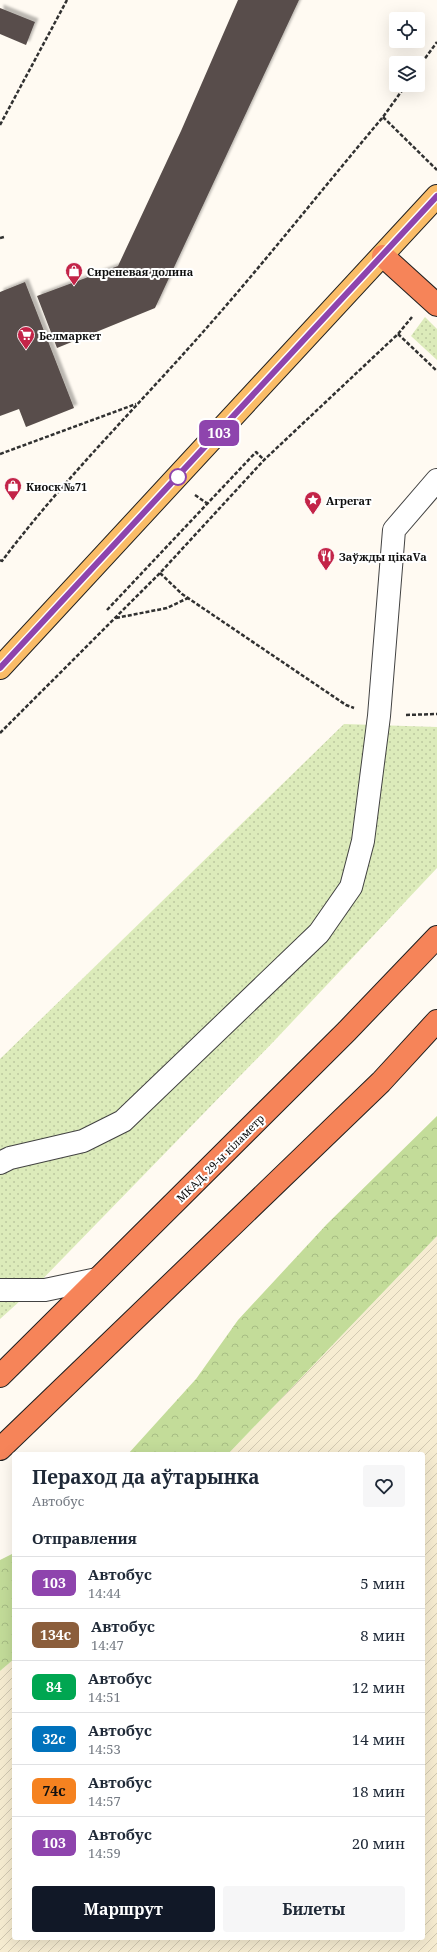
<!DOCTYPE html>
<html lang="ru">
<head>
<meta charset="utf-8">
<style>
	:root { --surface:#fff; --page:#f6f6f7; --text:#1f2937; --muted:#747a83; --line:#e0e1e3; --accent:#111827 }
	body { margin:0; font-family:"Noto Serif",serif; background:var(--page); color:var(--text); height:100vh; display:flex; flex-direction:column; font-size:15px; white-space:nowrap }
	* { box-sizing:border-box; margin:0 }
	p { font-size:13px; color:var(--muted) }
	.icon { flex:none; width:22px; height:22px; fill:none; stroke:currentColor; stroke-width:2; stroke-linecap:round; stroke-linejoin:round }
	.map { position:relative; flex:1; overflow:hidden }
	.details { position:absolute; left:12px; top:1452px; width:413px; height:488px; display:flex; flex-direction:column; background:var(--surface); border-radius:4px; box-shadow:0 4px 16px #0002 }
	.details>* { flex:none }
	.badge { padding:0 8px; border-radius:6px; font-size:14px; line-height:26px }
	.buttons { position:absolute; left:389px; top:12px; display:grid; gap:8px }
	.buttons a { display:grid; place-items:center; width:36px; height:36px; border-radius:4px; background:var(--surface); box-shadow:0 4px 16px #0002; font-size:20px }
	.map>.badge { position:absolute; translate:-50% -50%; box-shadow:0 0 0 2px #fff }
	h2 { padding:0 20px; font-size:15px; line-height:36px }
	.round { display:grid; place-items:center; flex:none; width:42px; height:42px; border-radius:4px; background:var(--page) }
	.overview { display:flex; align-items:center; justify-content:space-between; height:68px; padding:0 20px }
	h1 { font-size:19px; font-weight:700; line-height:30px }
	.action { display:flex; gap:8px; margin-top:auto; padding:8px 20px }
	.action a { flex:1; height:46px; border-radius:4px; background:var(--accent); color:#fff; font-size:16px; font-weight:700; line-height:46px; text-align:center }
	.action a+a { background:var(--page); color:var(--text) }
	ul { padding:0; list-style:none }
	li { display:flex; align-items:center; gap:12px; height:52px; padding:0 20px; border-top:1px solid var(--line) }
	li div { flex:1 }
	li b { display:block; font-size:15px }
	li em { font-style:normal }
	li .badge { min-width:44px; font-weight:700; text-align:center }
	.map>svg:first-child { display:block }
	.farmland { fill:url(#farmland-furrows) }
	.grass { fill:url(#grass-dots) }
	.forest { fill:url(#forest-crowns) }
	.building { fill:#584e4b; filter:url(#shadow) }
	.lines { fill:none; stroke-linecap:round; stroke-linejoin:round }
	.minor-casing { stroke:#424242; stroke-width:24 }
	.major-casing { stroke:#202020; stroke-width:24 }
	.highway-casing { stroke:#202020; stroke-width:24 }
	.path { stroke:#313131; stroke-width:2.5; stroke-dasharray:4 2; stroke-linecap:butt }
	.minor { stroke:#fff; stroke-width:22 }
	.major { stroke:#fabc67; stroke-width:22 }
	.highway { stroke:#f68459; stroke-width:22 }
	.line-casing { stroke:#fff; stroke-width:9 }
	.line { stroke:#8e44ad; stroke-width:6 }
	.stop-dot { fill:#fff; stroke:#8e44ad; stroke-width:2 }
	.labels { text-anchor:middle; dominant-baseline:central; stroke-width:4; stroke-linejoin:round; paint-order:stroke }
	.poi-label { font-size:11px; font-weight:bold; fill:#0f0f0f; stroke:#fff; text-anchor:start }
	.street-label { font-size:11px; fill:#0f0f0f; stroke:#fff }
</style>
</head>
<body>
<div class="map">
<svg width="437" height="1952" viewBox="0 0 437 1952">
	<defs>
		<pattern id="farmland-furrows" width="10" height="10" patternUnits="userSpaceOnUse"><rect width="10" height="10" fill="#f6ecd1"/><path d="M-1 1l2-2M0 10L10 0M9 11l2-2" fill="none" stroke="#d2c9b2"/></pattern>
		<pattern id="grass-dots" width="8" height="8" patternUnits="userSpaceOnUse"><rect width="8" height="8" fill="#dcebba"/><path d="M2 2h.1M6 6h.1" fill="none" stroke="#bcc89f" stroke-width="1.8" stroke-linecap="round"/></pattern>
		<pattern id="forest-crowns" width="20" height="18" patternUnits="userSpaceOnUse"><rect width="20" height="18" fill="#c3dc99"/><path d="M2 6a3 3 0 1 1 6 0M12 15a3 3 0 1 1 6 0" fill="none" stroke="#a6bc83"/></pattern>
		<filter id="shadow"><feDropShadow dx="3.5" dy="-3.5" stdDeviation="1" flood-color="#0004"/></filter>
	</defs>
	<rect width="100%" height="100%" fill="#fffaf2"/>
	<polygon class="farmland" points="437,1236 437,1952 0,1952 0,1671 14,1659 14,1938 423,1938 423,1454 228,1454"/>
	<g class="grass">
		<polygon points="425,317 437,329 437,360 411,336"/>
		<polygon points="344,724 437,727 437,868 276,1039 31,1291 0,1319 0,1059"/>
	</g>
	<g class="forest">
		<polygon points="437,1116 437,1236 228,1454 128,1454 196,1379 238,1320 327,1224"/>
		<polygon points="14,1553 14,1659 0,1671 0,1560"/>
	</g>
	<g class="building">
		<polygon points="238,0 299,0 155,308 57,348 37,296 118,266 181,131"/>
		<polygon points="0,8 35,22 26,45 0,34"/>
		<polygon points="25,282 74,408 26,427 19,409 0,416 0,292"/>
	</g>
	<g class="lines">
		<defs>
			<g id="minor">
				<polyline points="0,1163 10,1158 83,1141 123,1121 319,933 351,887 363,841 379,716 394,530 437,480"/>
				<polyline points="0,1290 45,1290 97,1279"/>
			</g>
			<polyline id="major" points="0,668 437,196"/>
			<g id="highway">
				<polyline points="383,256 437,305"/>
				<polyline points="0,1376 347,1031 437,937"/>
				<polyline points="0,1449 381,1082 437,1021"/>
			</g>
		</defs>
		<use href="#minor" class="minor-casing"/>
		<use href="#major" class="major-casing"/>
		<use href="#highway" class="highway-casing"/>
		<g class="path">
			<polyline points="418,68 437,42"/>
			<polyline points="383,117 437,170"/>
			<polyline points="0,125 67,0"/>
			<polyline points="0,238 4,237"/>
			<polyline points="398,334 437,371"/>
			<polyline points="0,454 136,404"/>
			<polyline points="195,495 208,504"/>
			<path d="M0,560L2,561C63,480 136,408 203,332C265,262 323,188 383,117L406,85"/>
			<polyline points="160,573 182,594 346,705 354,708"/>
			<polyline points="107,610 256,452 264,460"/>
			<polyline points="116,618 167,608 188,598"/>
			<polyline points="406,715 437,714"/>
			<polyline points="0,733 160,573 264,460 398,334 412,317"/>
		</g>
		<use href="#minor" class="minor"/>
		<use href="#major" class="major"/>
		<use href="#highway" class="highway"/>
	</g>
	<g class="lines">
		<defs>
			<polyline id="line" points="0,668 437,196"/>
		</defs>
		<use href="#line" class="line-casing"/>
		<use href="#line" class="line"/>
	</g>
	<defs>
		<symbol id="shop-pin" viewBox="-11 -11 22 30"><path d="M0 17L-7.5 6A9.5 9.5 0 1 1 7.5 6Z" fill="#c32448" stroke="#fff"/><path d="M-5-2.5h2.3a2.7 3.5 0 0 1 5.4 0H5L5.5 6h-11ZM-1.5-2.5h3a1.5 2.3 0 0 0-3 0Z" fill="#fff"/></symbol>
		<symbol id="supermarket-pin" viewBox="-11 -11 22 30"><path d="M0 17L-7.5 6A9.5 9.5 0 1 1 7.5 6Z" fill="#c32448" stroke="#fff"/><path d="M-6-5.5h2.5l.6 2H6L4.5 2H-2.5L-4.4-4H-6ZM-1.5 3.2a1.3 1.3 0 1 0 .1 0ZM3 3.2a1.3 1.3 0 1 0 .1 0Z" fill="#fff"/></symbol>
		<symbol id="sight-pin" viewBox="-11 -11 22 30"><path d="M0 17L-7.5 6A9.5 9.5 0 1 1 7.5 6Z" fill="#c32448" stroke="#fff"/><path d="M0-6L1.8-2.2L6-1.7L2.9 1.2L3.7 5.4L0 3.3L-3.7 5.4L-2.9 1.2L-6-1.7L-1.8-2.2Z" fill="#fff"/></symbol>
		<symbol id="restaurant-pin" viewBox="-11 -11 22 30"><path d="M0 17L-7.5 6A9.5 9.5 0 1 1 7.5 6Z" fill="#c32448" stroke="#fff"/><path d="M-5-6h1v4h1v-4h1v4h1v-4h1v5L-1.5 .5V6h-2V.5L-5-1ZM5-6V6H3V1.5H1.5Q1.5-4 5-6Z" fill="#fff"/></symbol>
	</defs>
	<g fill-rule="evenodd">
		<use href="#shop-pin" x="64" y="261" width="20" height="27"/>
		<use href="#supermarket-pin" x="16" y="325" width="20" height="27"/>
		<use href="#shop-pin" x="3" y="476" width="20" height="27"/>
		<use href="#sight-pin" x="303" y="490" width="20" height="27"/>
		<use href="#restaurant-pin" x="316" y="546" width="20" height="27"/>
	</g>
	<circle class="stop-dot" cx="178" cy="477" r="8"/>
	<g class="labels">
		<g class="poi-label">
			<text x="87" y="271">Сиреневая долина</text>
			<text x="39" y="335">Белмаркет</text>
			<text x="26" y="486">Киоск №71</text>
			<text x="326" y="500">Агрегат</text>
			<text x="339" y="556">Заўжды цікаVа</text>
		</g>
		<g class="street-label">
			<text transform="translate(220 1158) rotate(-45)">МКАД, 29-ы кіламетр</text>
		</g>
	</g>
</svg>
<div class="buttons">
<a><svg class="icon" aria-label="locate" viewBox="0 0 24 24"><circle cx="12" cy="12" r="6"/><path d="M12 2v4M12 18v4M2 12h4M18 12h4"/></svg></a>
<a><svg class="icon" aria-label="layers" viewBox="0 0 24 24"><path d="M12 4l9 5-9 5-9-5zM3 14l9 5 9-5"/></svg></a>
</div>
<b class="badge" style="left:219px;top:433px;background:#8e44ad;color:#fff">103</b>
<section class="details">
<div class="overview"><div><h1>Пераход да аўтарынка</h1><p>Автобус</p></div><a class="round"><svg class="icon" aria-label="heart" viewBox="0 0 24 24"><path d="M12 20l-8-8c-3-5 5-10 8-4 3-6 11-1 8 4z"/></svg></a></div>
<h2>Отправления</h2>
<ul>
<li><span class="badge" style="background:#8e44ad;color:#fff">103</span><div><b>Автобус</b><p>14:44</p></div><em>5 мин</em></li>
<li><span class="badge" style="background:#8b5e3c;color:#fff">134с</span><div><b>Автобус</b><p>14:47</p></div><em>8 мин</em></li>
<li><span class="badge" style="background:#00a651;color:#fff">84</span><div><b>Автобус</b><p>14:51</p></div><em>12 мин</em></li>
<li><span class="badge" style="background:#0072bc;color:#fff">32с</span><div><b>Автобус</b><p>14:53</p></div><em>14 мин</em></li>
<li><span class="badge" style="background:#f58220;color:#111">74с</span><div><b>Автобус</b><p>14:57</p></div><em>18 мин</em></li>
<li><span class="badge" style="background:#8e44ad;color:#fff">103</span><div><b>Автобус</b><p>14:59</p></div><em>20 мин</em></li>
</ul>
<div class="action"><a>Маршрут</a><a>Билеты</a></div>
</section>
</div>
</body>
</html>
